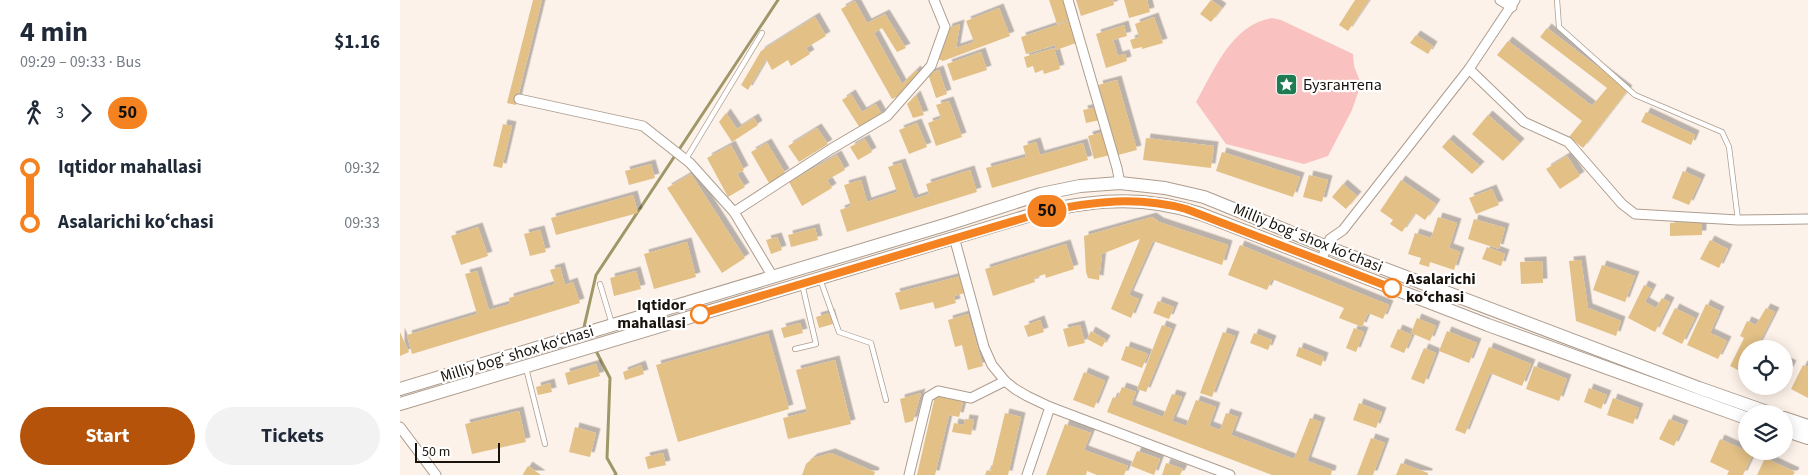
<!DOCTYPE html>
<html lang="en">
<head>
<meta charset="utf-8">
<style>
	:root { --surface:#fff; --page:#f2f2f3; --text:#1f2937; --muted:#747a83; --accent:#b45309 }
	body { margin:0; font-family:"Source Sans 3",sans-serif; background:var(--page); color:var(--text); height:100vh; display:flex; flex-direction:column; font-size:19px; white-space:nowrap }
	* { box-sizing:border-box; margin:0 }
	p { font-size:16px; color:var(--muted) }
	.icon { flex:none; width:28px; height:28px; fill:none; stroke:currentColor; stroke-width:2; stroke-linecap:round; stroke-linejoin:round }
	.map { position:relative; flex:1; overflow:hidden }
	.side { display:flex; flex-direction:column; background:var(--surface); width:400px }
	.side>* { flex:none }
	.badge { padding:0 10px; border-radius:16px; font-size:18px; line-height:32px }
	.controls { position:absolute; left:1338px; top:340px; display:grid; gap:10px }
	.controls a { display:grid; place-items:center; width:55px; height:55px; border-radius:50%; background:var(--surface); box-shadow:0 2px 12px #0003; font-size:25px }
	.scale { position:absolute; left:15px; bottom:12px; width:85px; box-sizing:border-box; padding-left:5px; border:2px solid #19130e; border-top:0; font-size:14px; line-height:18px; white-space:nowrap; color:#19130e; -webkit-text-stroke:4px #fff; paint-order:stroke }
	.map>.badge { position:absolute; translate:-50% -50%; box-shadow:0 0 0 2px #fff }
	.legs { display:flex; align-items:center; gap:8px; height:55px; padding:0 20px; font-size:16px }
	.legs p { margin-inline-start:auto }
	.headline { display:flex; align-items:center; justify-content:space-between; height:85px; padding:0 20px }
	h1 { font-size:28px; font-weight:700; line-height:38px }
	.primary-button { display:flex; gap:10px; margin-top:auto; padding:10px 20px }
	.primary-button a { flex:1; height:58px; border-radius:30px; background:var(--accent); color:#fff; font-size:20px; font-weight:700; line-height:58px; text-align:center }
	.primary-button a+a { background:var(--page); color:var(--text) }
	ul { padding:0 20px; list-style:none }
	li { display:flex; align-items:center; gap:18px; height:55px; font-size:19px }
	li i { display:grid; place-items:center; width:8px; height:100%; margin:0 6px; background:currentColor }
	li i::after { content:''; width:12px; height:12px; margin:-6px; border:4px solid; border-radius:50%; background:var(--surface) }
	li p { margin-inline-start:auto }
	li:first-child i { background:linear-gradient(#0000 50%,currentColor 0) }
	li:last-child i { background:linear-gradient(currentColor 50%,#0000 0) }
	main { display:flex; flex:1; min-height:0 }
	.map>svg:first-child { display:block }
	.green { fill:#f9c1bf }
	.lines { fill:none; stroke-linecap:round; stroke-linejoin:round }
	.stream { stroke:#a09768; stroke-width:3 }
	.building { fill:#e2c086; filter:url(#shadow) }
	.service-casing { stroke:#ad9d8f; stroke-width:6 }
	.minor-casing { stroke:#ad9d8f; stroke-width:11 }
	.secondary-casing { stroke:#ad9d8f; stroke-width:14 }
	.service { stroke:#fff; stroke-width:4.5 }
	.minor { stroke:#fff; stroke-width:9 }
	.secondary { stroke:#fff; stroke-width:12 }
	.line-1-casing { stroke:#fff; stroke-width:11 }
	.line-1 { stroke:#f58220; stroke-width:8 }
	.stop-1-dot { fill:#fff; stroke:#f58220; stroke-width:2.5 }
	.labels { text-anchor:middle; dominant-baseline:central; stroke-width:4.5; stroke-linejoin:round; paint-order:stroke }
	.poi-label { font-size:16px; fill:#19130e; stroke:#fff; text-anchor:start }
	.street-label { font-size:16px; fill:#19130e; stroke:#fff }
	.stop-label { font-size:16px; font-weight:bold; fill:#19130e; stroke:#fff; text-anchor:start }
</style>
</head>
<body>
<main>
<section class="side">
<div class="headline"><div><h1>4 min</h1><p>09:29 – 09:33 · Bus</p></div><b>$1.16</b></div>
<div class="legs"><svg class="icon" aria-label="walk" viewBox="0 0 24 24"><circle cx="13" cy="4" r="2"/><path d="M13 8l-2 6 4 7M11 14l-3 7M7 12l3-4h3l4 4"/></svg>3<svg class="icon" aria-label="forward" viewBox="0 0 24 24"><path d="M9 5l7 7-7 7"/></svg><b class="badge" style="background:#f58220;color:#111">50</b></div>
<ul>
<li><i style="color:#f58220"></i><b>Iqtidor mahallasi</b><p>09:32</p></li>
<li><i style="color:#f58220"></i><b>Asalarichi koʻchasi</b><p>09:33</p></li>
</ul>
<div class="primary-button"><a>Start</a><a>Tickets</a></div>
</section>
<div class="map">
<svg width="1408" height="475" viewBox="0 0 1408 475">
	<defs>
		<filter id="shadow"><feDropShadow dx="4.5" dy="-4.5" stdDeviation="0" flood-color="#0004"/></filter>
	</defs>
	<rect width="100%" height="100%" fill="#fdf2e9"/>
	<path class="green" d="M872,18L881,20L953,54L954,66L961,84L952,110L928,156L904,164L826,144L796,102C815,69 831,25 872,18Z"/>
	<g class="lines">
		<g class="stream">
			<polyline points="185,330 184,327 196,275 378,0"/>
			<polyline points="195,349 210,378 207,458 216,474 215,475"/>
		</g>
	</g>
	<g class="building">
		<polygon points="133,0 142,0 116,105 107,103"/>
		<polygon points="649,0 667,0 673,18 657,24"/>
		<polygon points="676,0 713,0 714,5 681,16"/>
		<polygon points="724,0 747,0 750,12 729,18"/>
		<polygon points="811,0 822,8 811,22 800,14"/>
		<polygon points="955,0 969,0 948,31 939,25"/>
		<polygon points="455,1 467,23 485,14 506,48 497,52 482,28 474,33 502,84 516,70 520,75 502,94 492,99 441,9"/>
		<polygon points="599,8 610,36 543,61 538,59 548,28 560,24 556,48 574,42 566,21"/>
		<polygon points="415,17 426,36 406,48 410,54 391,66 388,60 372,70 366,59 348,90 341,85 361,51"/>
		<polygon points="754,17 763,43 742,49 742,47 733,49 730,40 739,37 735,24"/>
		<polygon points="672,20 679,42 656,50 655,45 626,54 621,37"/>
		<polygon points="724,25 727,36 713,40 718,56 725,54 727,61 706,68 696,34"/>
		<polygon points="1147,28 1228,90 1183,148 1169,137 1182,121 1097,55 1108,41 1192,106 1207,88 1140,37"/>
		<polygon points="1016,35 1033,46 1028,54 1010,43"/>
		<polygon points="654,48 660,69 644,74 643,70 635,73 633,66 627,68 624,57"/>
		<polygon points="581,52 587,70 553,81 547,64"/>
		<polygon points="539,70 547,94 536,98 528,74"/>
		<polygon points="717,80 737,150 718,155 698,85"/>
		<polygon points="451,94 462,112 476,104 482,115 460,128 442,100"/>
		<polygon points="516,95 524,115 513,118 507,104"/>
		<polygon points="549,101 562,137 536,146 528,123 541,118 536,105"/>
		<polygon points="697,107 700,120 686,123 683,110"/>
		<polygon points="1246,112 1295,135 1291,145 1241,122"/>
		<polygon points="326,113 337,129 354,118 358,125 332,142 319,122"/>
		<polygon points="1088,115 1120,143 1103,161 1072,134"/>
		<polygon points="517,123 527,147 509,154 499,130"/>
		<polygon points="103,124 112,126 102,168 93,166"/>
		<polygon points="417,128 428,144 399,162 388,146"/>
		<polygon points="704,132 710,155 694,159 688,136"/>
		<polygon points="746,138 814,146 811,168 743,160"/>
		<polygon points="465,139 472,152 458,160 450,147"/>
		<polygon points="1049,139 1080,166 1072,174 1042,147"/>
		<polygon points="636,142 640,155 683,143 688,160 592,188 586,168 626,157 623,146"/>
		<polygon points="367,143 385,173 369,183 351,152"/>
		<polygon points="331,145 344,170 337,174 345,187 328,197 307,158"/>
		<polygon points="822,152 900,177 893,197 816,171"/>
		<polygon points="437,155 445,170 427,180 432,188 402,206 389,182"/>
		<polygon points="1167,156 1180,176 1160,189 1146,169"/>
		<polygon points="501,163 514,199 529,194 526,184 570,170 577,192 447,232 440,210 451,206 444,185 461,180 467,202 497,192 488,167"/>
		<polygon points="251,164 255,178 229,185 225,171"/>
		<polygon points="1283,171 1301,179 1289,205 1272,198"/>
		<polygon points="291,174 345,258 322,273 267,188"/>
		<polygon points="909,175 928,180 922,202 903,197"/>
		<polygon points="1001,180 1036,204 1025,220 1015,213 1002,232 990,224 993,220 980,211"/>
		<polygon points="943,184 957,196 946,209 932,197"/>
		<polygon points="1092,189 1099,205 1076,214 1069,198"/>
		<polygon points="233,195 238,213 156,235 151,218"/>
		<polygon points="752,217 759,222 828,245 822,265 753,241 729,295 739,299 731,318 711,309 740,239 702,254 699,280 688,278 686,272 684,236"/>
		<polygon points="1038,217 1057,223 1049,248 1060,252 1054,270 1030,262 1029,267 1019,264 1021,258 1008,254 1015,233 1031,238"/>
		<polygon points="1074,219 1105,228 1099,249 1068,239"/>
		<polygon points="1302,222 1302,235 1270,236 1270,223"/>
		<polygon points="78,227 88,256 61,265 51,236"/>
		<polygon points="415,228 418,240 391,247 388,235"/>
		<polygon points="140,230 146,252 130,256 124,234"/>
		<polygon points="377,237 382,250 371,254 366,240"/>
		<polygon points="1310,240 1328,249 1319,268 1300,259"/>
		<polygon points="287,242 296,277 254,289 244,254"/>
		<polygon points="666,244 674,269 646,278 645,274 634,278 635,282 593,296 585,269"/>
		<polygon points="840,245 989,305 983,319 968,313 962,327 939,318 944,308 872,279 867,290 828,275"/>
		<polygon points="1087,247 1105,254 1101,266 1082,259"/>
		<polygon points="1181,260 1188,308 1221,321 1216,336 1176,321 1169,261"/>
		<polygon points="1142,261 1143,283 1121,284 1120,262"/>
		<polygon points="1202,265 1235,276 1225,302 1193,290"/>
		<polygon points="160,267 165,285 173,282 180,303 12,354 7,335 77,314 65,274 77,271 89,310 110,304 109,298 155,284 150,270"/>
		<polygon points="236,271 241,289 214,296 210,278"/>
		<polygon points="561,276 565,293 554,296 556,303 535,309 533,302 500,310 495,293"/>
		<polygon points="1244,285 1252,289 1245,302 1256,308 1262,298 1270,302 1255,332 1228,318"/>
		<polygon points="758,301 774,307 769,319 753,313"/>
		<polygon points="1306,304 1320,311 1310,333 1327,341 1318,359 1287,345"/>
		<polygon points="1275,308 1295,318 1282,344 1262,334"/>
		<polygon points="1366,308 1375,312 1356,349 1346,349 1346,374 1330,366 1344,338 1340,336 1347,321 1356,325"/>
		<polygon points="430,313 433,324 419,328 416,317"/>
		<polygon points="568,314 583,366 568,370 562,345 555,347 548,320"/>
		<polygon points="1017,318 1036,326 1030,341 1011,333"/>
		<polygon points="640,320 644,332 628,337 624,326"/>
		<polygon points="400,323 403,333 384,338 381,328"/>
		<polygon points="680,325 685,343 668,347 663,329"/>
		<polygon points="762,325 772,329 746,392 737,389"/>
		<polygon points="954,328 964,332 956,352 946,348"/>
		<polygon points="998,329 1012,335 1004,353 990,347"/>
		<polygon points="691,331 706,340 702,347 687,339"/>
		<polygon points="1047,331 1077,343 1069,363 1039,351"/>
		<polygon points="0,332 9,352 0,356"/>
		<polygon points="823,332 835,336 812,397 800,393"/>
		<polygon points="854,333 872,340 868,350 850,343"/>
		<polygon points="368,334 389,409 278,442 256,365"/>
		<polygon points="726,346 748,354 742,368 721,360"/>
		<polygon points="899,347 924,357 921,366 896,356"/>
		<polygon points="1089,347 1131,364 1122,386 1090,373 1065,434 1055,430"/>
		<polygon points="1024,348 1036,353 1024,384 1011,379"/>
		<polygon points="435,360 451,424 388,439 383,418 407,412 396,370"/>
		<polygon points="1384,361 1392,365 1384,380"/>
		<polygon points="196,364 200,376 168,385 165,373"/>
		<polygon points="241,365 244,374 225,380 223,372"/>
		<polygon points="1403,365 1408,367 1408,398 1391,389"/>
		<polygon points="1134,366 1167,379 1159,401 1126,389"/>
		<polygon points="684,372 705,381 694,408 673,400"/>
		<polygon points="150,383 152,392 138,395 136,387"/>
		<polygon points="722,387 736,392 731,405 763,417 772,394 782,397 772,421 786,426 796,400 816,407 809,426 820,430 826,413 838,417 831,435 894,459 910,418 921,422 907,461 932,470 931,475 872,475 707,412 713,397 717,399"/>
		<polygon points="1189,388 1207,395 1201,409 1184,402"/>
		<polygon points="521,393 513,421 505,423 500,399"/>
		<polygon points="535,396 563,402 559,417 549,415 535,475 517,475"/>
		<polygon points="1213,398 1239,408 1233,424 1207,415"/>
		<polygon points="959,403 982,412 976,428 953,420"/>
		<polygon points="119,411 126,442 72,454 65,424"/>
		<polygon points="605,413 621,417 608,475 585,475 587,470 591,471"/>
		<polygon points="565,419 574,420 571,435 552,432 554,423 564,425"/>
		<polygon points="1269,419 1284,425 1274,446 1259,439"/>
		<polygon points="665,424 691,433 684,450 728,466 724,475 697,475 687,471 686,475 646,475"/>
		<polygon points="175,427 196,433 190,457 169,452"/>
		<polygon points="971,438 985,443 973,475 957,475"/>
		<polygon points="1320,439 1353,454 1343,475 1327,475 1329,471 1310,462"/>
		<polygon points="737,451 760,459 754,475 731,466"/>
		<polygon points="263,453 266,465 248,469 245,457"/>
		<polygon points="431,453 475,472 474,475 402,475 406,464 413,458"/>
		<polygon points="1365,458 1395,472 1393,475 1357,475"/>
		<polygon points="766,463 783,469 780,475 762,475"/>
		<polygon points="1001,463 1028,473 1028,475 996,475"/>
		<polygon points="128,466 141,475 124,475 123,474"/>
	</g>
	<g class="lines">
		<defs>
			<g id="service">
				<polyline points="1157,0 1159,27 1235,95 1322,132 1329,147 1338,220"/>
				<polyline points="286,159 362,33"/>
				<polyline points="420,279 439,332 471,343 486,400"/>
				<polyline points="200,284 212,324"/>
				<polyline points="395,349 416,344 402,284"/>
				<polyline points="126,368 145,444"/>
			</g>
			<g id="minor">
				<polyline points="668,0 717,168 720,183"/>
				<polyline points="1100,0 1112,7"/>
				<polyline points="1069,69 1124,122 1168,142 1222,204 1235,214 1338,220 1408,219"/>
				<polyline points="119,99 243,126 290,163 334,212 373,277"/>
				<polyline points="334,212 431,149 487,116 531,66 545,27 534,0"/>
				<polyline points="554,237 584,347 592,365 605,381 615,389 627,396 650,407 830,475"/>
				<polyline points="921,261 930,239 943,230 1069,69 1115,0"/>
				<polyline points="0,427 36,475"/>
				<polyline points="509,475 528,397 538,391 571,398 605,381"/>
				<polyline points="627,475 650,407"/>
			</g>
			<g id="secondary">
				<polyline points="0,389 548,224 641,194 680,186 720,183 765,188 804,197 927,247 1299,388 1373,414"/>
				<path d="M0,404L644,211C700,199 746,196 801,214L1088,325L1346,418"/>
				<polyline points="1384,418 1408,426"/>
				<polyline points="1384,430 1408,438"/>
			</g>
		</defs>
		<use href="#service" class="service-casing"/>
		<use href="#minor" class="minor-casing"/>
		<use href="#secondary" class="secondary-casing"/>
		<use href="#service" class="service"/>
		<use href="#minor" class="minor"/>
		<use href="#secondary" class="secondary"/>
	</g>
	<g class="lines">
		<defs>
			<path id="line-1" d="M300,314L644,212C693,201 738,196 786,209L992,288"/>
		</defs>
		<use href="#line-1" class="line-1-casing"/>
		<use href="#line-1" class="line-1"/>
	</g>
	<defs>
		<symbol id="sight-square" viewBox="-11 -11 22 22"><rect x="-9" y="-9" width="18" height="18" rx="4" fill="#1f7b51" stroke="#fff"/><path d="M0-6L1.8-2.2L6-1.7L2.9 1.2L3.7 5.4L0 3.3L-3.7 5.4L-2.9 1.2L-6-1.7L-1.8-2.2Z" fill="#fff"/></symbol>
	</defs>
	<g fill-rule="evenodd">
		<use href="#sight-square" x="874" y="72" width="25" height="25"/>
	</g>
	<g class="stop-1-dot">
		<circle cx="992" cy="288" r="9"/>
		<circle cx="300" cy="314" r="9"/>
	</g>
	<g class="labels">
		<g class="poi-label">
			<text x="903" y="85">Бузгантепа</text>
		</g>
		<g class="street-label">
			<text transform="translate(908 238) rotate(22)">Milliy bog‘ shox ko‘chasi</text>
			<text transform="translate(117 354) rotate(-17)">Milliy bog‘ shox ko‘chasi</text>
		</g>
		<g class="stop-label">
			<text x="1006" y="279">Asalarichi<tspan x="1006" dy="18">koʻchasi</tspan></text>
			<text x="286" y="305" text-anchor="end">Iqtidor<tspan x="286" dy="18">mahallasi</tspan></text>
		</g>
	</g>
</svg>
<div class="controls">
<a><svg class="icon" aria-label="locate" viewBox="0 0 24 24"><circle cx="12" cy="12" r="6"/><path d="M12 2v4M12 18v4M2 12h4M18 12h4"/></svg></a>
<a><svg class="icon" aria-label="layers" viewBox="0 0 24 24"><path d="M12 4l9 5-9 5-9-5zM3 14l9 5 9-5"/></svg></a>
</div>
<div class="scale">50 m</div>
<b class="badge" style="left:647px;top:211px;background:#f58220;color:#111">50</b>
</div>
</main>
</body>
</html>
